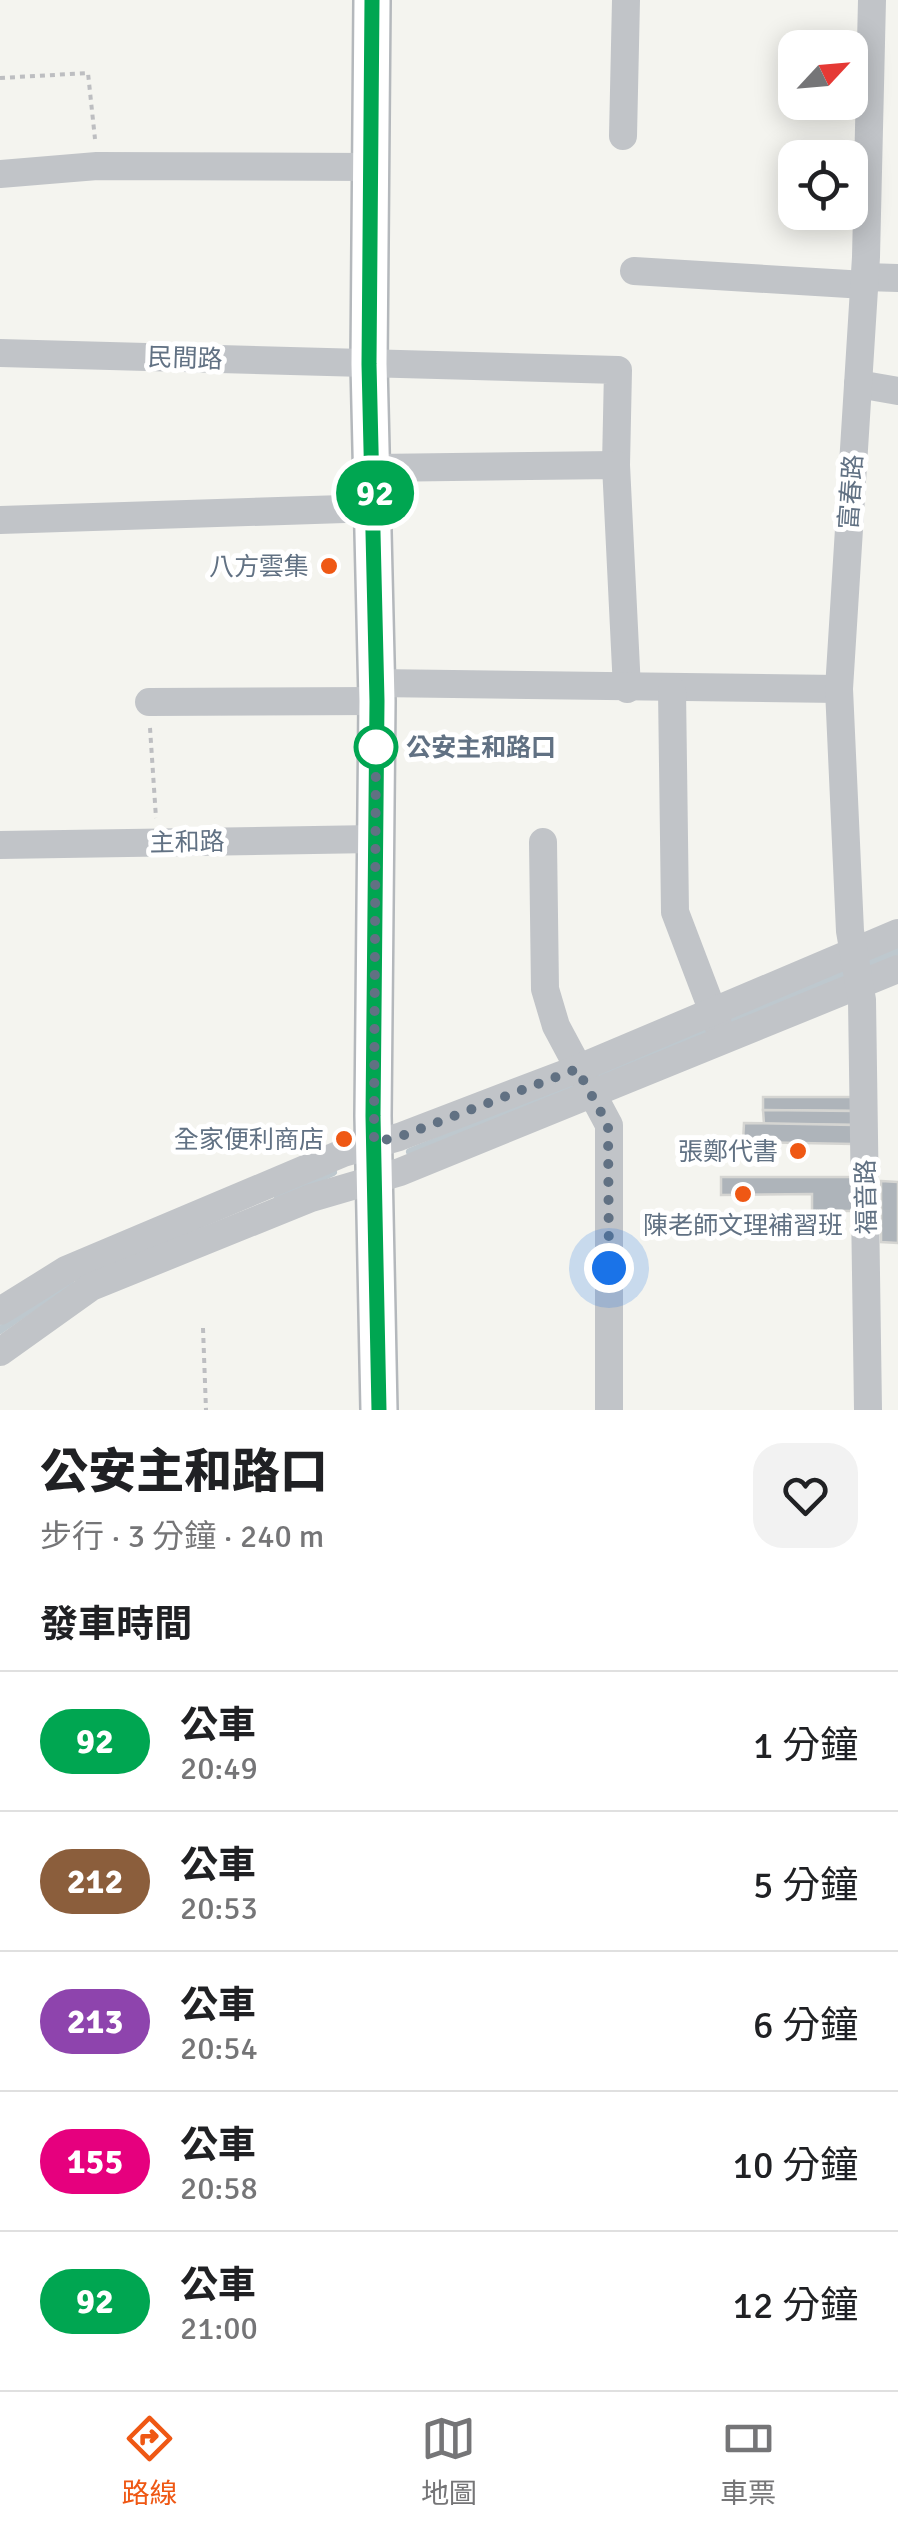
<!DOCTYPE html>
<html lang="zh-TW">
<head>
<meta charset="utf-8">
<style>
	:root { --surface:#fff; --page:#f2f2f2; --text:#202124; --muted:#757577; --line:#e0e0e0; --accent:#ef5814 }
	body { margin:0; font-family:Signika,"Noto Sans TC",sans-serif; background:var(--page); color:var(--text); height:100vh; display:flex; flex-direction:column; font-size:38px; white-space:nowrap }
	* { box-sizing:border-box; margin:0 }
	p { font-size:32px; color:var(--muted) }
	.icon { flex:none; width:55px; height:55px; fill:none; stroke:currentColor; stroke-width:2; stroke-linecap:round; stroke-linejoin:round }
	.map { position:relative; height:1410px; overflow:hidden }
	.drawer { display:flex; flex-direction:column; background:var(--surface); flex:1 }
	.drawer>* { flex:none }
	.badge { padding:0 20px; border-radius:32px; font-size:35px; line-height:65px }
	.needle { width:65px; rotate:64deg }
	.controls { position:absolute; left:778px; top:30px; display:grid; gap:20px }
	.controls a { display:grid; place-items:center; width:90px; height:90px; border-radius:20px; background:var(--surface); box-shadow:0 5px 25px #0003; font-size:50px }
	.you { position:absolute; width:50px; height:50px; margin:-25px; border:8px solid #fff; border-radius:50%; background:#1a73e8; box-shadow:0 0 0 15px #1a73e833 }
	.map>.badge { position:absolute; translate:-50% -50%; box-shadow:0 0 0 5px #fff }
	h2 { padding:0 40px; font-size:38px; line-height:90px }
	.round { display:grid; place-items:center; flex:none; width:105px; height:105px; border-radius:30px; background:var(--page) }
	.headline { display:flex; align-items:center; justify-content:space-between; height:170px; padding:0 40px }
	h1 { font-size:48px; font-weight:800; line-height:75px }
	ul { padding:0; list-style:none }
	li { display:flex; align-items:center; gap:30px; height:140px; padding:0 40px; border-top:2px solid var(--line) }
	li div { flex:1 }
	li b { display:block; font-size:38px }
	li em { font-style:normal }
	li .badge { min-width:110px; font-weight:700; text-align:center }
	.tabs { display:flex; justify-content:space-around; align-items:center; height:140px; border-top:2px solid var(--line); background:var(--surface); font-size:28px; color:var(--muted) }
	.tabs a { display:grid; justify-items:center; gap:5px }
	.tabs .selected { color:var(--accent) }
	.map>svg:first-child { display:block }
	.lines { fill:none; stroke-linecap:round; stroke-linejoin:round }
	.stream { stroke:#bec8ce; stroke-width:8 }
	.building { fill:#aeb4ba; stroke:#d5d5d2; stroke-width:2.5 }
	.major-casing { stroke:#b4b8bc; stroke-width:40 }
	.path { stroke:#bdbec1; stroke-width:4; stroke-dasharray:5 5; stroke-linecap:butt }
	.minor { stroke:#c1c4c8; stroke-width:28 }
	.major { stroke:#fff; stroke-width:35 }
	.line-casing { stroke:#fff; stroke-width:22 }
	.line { stroke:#00a651; stroke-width:15 }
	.walk { stroke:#617183; stroke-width:10; stroke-dasharray:0 18 }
	.poi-dot { fill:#ef5814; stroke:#fff; stroke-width:4 }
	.stop-dot { fill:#fff; stroke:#00a651; stroke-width:5 }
	.labels { text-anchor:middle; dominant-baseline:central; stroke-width:10; stroke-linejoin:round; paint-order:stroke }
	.street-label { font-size:25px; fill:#617183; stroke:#fff }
	.poi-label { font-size:25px; fill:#617183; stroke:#fff; text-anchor:end }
	.stop-label { font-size:25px; font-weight:bold; fill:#617183; stroke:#fff; text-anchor:start }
</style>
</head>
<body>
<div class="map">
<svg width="898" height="1410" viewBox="0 0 898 1410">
	<rect width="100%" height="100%" fill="#f4f4ef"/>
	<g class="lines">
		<g class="stream">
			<polyline points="593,1078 898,951"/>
			<polyline points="410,1152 580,1083"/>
			<polyline points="278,1197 333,1172"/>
			<polyline points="0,1330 49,1296 72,1286"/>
		</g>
	</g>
	<g class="building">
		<polygon points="763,1097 853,1097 854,1111 763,1110"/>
		<polygon points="763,1110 854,1111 854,1125 764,1124"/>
		<polygon points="744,1123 854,1125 853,1144 743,1142"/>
		<polygon points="721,1177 852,1177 853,1211 812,1211 812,1194 721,1195"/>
		<polygon points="881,1181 898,1182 898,1243 881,1242"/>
	</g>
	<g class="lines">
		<defs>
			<polyline id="major" points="372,0 369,364 377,701 373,1116 379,1410"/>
		</defs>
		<use href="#major" class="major-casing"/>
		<g class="path">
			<polyline points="0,78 88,73 95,139"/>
			<polyline points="150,728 156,818"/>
			<polyline points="203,1328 206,1410"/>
		</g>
		<g class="minor">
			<polyline points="623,136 626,0"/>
			<polyline points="0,174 97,166 372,167"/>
			<polyline points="634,271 865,285"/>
			<polyline points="865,277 898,278"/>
			<polyline points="0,353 618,370 616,465"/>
			<polyline points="858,384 898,391"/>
			<polyline points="375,468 616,465 627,689"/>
			<polyline points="0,520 375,508"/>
			<polyline points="376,683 839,689"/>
			<polyline points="672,690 675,912 718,1025"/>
			<polyline points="149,702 377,701"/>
			<polyline points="543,842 545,989 556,1026 609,1125 609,1410"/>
			<polyline points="0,845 374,839"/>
			<polyline points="0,1311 66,1270 343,1153 399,1137 577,1069 898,933"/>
			<polyline points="0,1352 91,1287 311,1198 400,1172 898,969"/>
			<polyline points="868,1410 862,1000 850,931 839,689 866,257 872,0"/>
		</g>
		<use href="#major" class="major"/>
	</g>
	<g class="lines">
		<defs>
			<polyline id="line" points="372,0 369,364 377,701 373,1116 379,1410"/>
		</defs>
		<use href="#line" class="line-casing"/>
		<use href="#line" class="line"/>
		<polyline class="walk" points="376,747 376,735 374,1142 399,1137 577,1069 608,1125 609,1268"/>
	</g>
	<g class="poi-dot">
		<circle cx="329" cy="566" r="10"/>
		<circle cx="344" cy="1139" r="10"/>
		<circle cx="798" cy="1151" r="10"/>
		<circle cx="743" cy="1194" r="10"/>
	</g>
	<circle class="stop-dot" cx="376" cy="747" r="20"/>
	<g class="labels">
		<g class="street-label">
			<text transform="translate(185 358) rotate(2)">民間路</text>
			<text transform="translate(851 492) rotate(-86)">富春路</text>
			<text transform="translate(187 842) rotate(-1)">主和路</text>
			<text transform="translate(866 1197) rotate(-91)">福音路</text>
		</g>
		<g class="poi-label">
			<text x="309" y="566">八方雲集</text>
			<text x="324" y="1139">全家便利商店</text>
			<text x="778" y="1151">張鄭代書</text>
			<text x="743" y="1225" text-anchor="middle">陳老師文理補習班</text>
		</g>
		<g class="stop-label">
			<text x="406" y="747">公安主和路口</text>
		</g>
	</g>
</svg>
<div class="controls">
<a><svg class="needle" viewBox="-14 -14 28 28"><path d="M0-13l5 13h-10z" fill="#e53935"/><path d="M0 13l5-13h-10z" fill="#757577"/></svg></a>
<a><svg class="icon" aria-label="locate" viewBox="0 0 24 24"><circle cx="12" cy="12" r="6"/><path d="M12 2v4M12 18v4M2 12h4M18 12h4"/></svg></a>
</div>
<div class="you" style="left:609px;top:1268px"></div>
<b class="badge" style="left:375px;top:493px;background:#00a651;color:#fff">92</b>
</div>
<section class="drawer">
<div class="headline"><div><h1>公安主和路口</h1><p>步行 · 3 分鐘 · 240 m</p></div><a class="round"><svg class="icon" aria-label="heart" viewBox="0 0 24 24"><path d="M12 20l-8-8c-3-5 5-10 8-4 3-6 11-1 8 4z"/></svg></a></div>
<h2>發車時間</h2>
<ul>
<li><span class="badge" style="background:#00a651;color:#fff">92</span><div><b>公車</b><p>20:49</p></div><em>1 分鐘</em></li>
<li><span class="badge" style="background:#8b5e3c;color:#fff">212</span><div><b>公車</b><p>20:53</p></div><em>5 分鐘</em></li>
<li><span class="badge" style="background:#8e44ad;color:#fff">213</span><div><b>公車</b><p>20:54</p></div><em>6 分鐘</em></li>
<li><span class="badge" style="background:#e6007e;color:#fff">155</span><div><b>公車</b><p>20:58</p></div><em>10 分鐘</em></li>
<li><span class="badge" style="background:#00a651;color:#fff">92</span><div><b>公車</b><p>21:00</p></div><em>12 分鐘</em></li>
</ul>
</section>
<nav class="tabs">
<a class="selected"><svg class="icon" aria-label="directions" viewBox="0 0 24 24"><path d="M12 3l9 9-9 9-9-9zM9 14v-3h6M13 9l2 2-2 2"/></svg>路線</a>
<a><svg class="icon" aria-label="map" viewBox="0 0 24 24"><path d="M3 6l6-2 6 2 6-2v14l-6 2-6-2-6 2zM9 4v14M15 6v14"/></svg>地圖</a>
<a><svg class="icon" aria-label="tickets" viewBox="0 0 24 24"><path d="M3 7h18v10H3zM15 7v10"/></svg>車票</a>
</nav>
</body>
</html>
